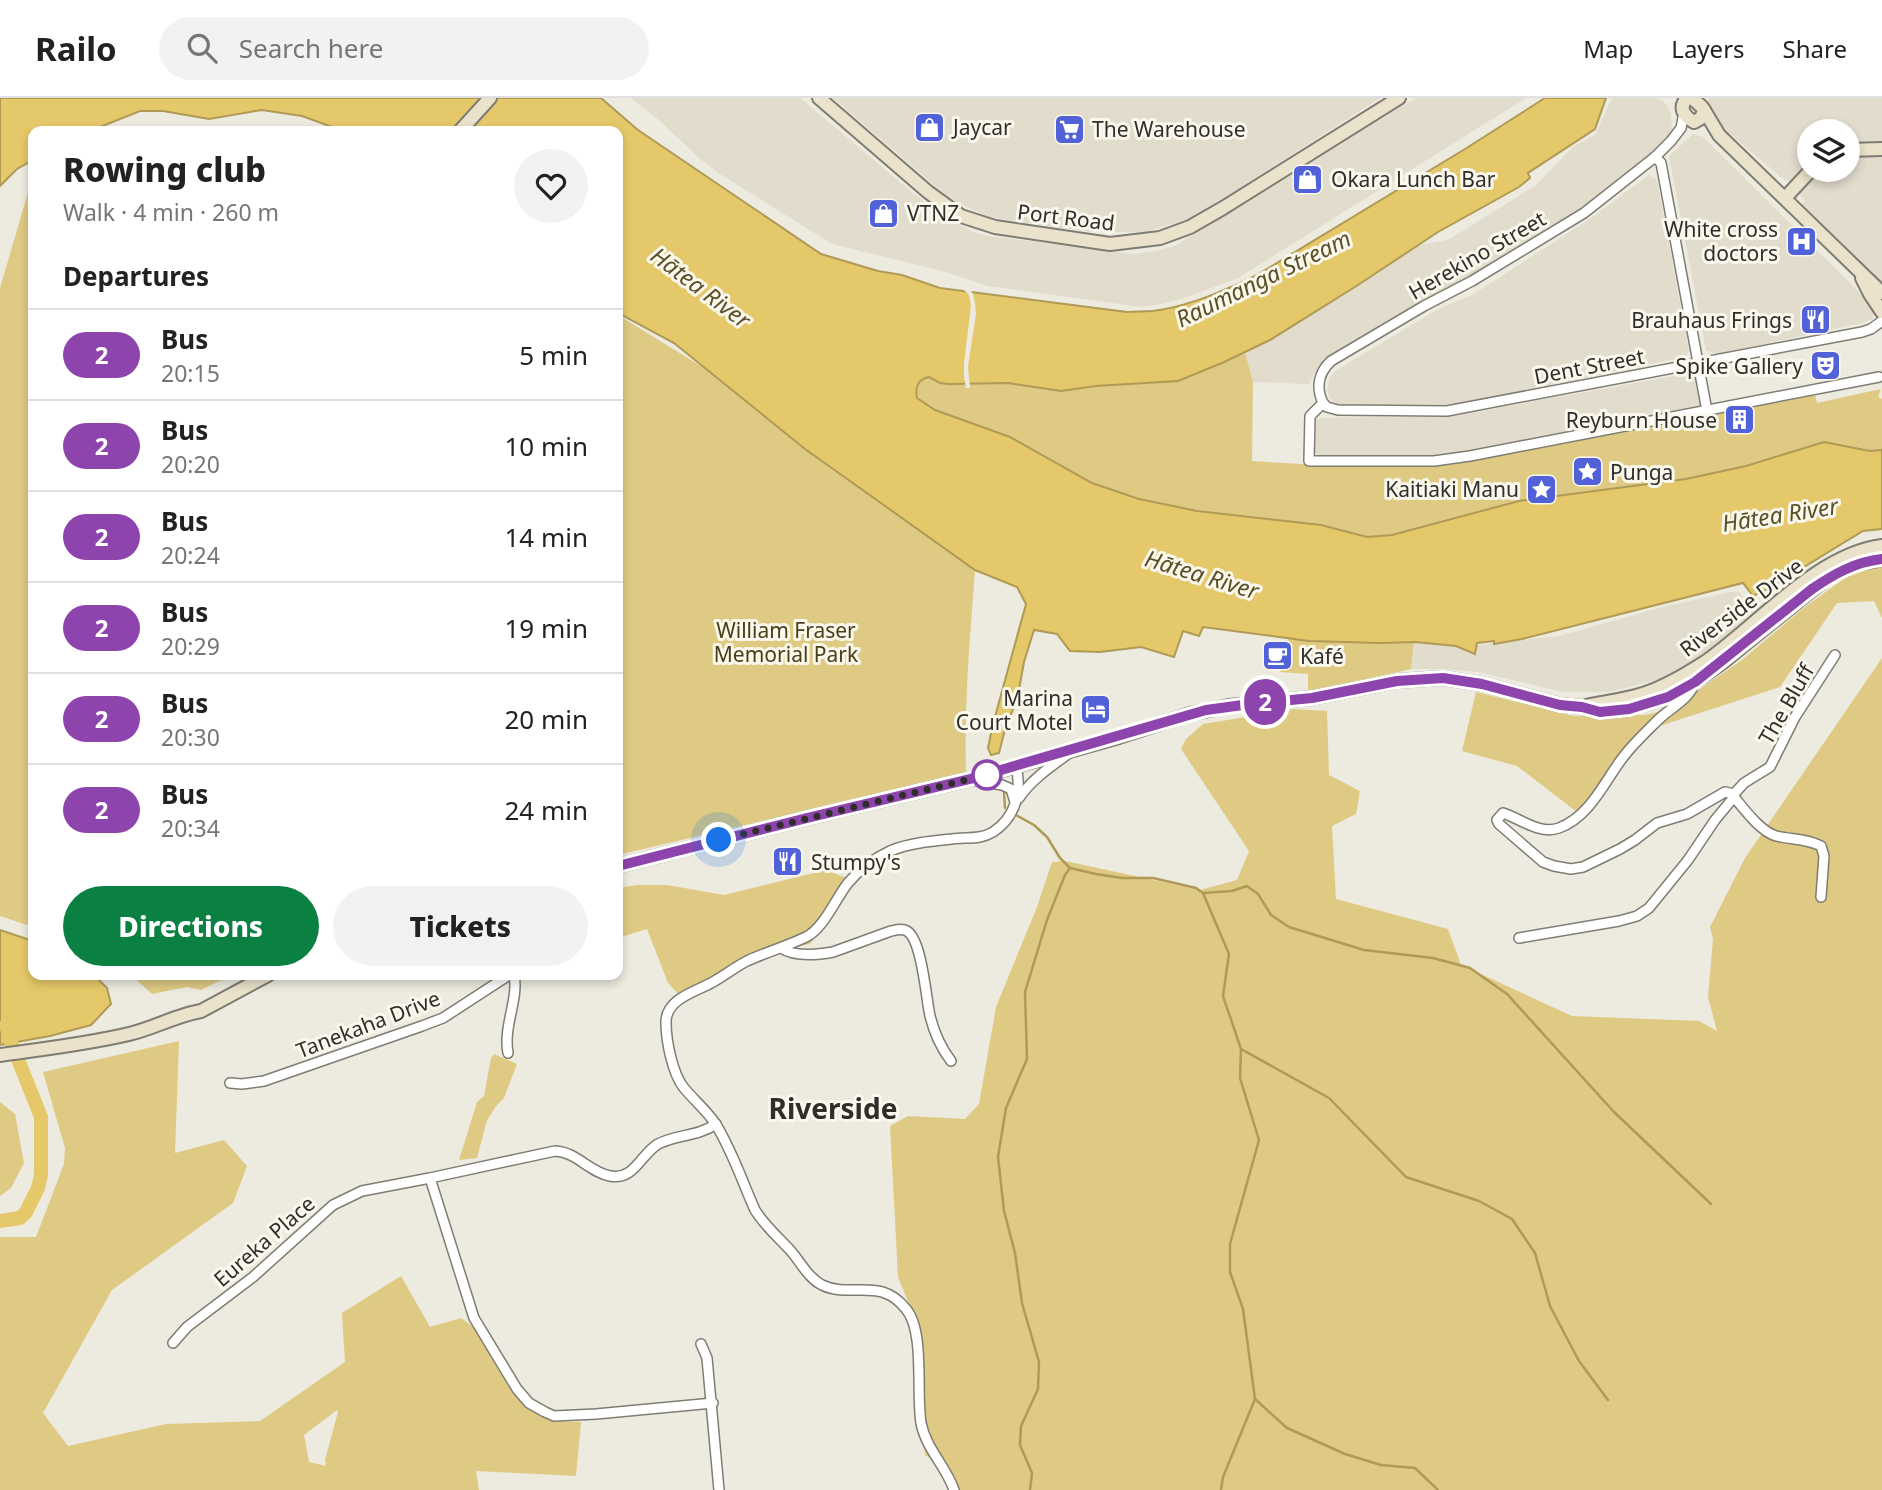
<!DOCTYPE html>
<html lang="en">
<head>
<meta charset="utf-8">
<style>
	:root { --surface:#fff; --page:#f2f2f2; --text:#222; --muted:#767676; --line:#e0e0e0; --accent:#0b8043 }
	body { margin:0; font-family:"Noto Sans",sans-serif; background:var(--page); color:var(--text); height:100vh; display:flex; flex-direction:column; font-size:26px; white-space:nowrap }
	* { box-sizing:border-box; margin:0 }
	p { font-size:23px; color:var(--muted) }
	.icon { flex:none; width:38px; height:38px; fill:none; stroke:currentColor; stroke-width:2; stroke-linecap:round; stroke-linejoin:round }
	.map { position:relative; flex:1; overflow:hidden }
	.sheet { position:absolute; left:28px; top:28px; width:595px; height:854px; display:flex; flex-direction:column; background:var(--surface); border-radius:14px; box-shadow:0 4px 10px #0003 }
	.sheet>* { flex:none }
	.badge { padding:0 14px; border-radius:23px; font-size:24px; line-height:46px }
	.controls { position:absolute; left:1797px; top:21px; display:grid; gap:14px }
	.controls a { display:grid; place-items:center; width:63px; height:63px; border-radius:50%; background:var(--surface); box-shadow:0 4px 10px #0003; font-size:35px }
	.you { position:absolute; width:35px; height:35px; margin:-18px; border:5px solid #fff; border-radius:50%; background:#1a73e8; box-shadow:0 0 0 10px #1a73e833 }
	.map>.badge { position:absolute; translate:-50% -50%; box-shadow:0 0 0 4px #fff }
	h2 { padding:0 35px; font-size:26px; line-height:63px }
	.round { display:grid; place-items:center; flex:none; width:74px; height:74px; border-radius:37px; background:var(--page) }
	.headline { display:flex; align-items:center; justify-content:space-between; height:119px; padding:0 35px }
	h1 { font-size:33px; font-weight:800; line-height:52px }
	.action { display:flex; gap:14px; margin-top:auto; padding:14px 35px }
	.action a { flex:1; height:80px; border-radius:42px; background:var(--accent); color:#fff; font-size:28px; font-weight:800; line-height:80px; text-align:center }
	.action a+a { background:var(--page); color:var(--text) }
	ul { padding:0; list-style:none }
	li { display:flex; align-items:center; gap:21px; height:91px; padding:0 35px; border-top:2px solid var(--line) }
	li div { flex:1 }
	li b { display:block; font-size:26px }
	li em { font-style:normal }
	li .badge { min-width:77px; font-weight:700; text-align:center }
	header { display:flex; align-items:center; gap:42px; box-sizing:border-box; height:98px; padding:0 35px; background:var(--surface); border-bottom:2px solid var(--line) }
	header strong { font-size:33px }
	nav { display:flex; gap:38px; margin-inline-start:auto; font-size:24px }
	.search { width:490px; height:63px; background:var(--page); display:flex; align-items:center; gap:18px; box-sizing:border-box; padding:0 24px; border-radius:38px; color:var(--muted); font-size:26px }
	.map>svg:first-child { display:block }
	.built { fill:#e1dccc }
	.green { fill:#dfca83; fill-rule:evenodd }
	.water { fill:#e5c869; stroke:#af9a56; stroke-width:2 }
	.pier { fill:#edeadf }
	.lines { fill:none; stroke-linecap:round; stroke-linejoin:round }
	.stream { stroke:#af9a56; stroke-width:2.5 }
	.river { stroke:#e5c869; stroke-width:14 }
	.street-casing { stroke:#7f7d73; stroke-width:12 }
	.secondary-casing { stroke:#7f7d73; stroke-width:16 }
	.street { stroke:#fff; stroke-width:9 }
	.secondary { stroke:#eae2ca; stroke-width:12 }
	.line-casing { stroke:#fff; stroke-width:16 }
	.line { stroke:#8e44ad; stroke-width:10 }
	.walk { stroke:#302e2b; stroke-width:7; stroke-dasharray:0 12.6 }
	.stop-dot { fill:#fff; stroke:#8e44ad; stroke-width:3.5 }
	.labels { text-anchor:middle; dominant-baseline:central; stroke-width:6; stroke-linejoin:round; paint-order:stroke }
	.poi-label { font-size:21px; fill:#302e2b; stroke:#faf7ec; text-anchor:start }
	.street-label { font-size:21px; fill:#302e2b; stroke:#faf7ec }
	.park-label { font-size:21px; fill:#493d15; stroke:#faf7ec }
	.water-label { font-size:23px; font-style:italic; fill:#5b4f27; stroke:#faf7ec }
	.district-label { font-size:28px; font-weight:bold; fill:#302e2b; stroke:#faf7ec }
</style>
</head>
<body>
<header>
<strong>Railo</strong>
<div class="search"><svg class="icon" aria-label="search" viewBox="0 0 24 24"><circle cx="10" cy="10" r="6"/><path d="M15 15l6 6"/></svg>Search here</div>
<nav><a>Map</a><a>Layers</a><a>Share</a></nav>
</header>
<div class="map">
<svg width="1882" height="1392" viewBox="0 0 1882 1392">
	<rect width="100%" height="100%" fill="#edeadf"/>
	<g class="built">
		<polygon points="631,0 800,0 913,95 950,122 973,134 988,138 1133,156 1155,153 1175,148 1416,0 1526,0 1238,180 1184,200 1162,206 1141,209 988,188 946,174 832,146 720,76 700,61 659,22"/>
		<polygon points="833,0 1380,0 1241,89 1186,122 1145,134 1092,134 1040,127 989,119 960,106 946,97"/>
		<polygon points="1612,0 1657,0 1663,3 1668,9 1671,16 1672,31 1662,47 1618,85 1560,128 1340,255 1317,271 1309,286 1253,284 1245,254 1278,237 1419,147 1448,142 1535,88 1573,49 1595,37"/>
		<polygon points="1709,0 1882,0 1882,44 1848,44 1848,33 1810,33 1809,63 1791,83 1786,83 1717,25 1709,7"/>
		<polygon points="1693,36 1703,39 1869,204 1874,215 1872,221 1862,225 1716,256 1706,252 1669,58"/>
		<polygon points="1882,58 1882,188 1881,184 1800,108 1805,103 1800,97 1800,92 1820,72 1848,72 1848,59"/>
		<polygon points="1649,77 1657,82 1689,253 1685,259 1449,308 1340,307 1331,302 1327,292 1329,281 1335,273 1440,210 1472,197 1590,121"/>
		<polygon points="1690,275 1695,276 1702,311 1457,360 1324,360 1315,355 1316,322 1322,320 1454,318"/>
		<polygon points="1730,494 1740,494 1755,519 1694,563 1663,580 1609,594 1563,594 1478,574 1446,571 1411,571 1415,545 1456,549 1476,556 1477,547 1559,538 1663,509"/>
	</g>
	<g class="green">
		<polygon points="33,87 33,829 0,818 0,190 30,88"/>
		<path d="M618,217L704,270L805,351L975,472C970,540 964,607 966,675L618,757Z"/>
		<polygon points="1245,254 1253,284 1252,363 1300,366 1444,367 1815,297 1817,305 1881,291 1878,299 1882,301 1882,352 1870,353 1824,344 1746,368 1686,381 1522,402 1392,437 1367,439 1321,427 1197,413 1139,401 1092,385 1010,339 935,312 920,302 917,297 918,285 921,282 929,279 940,285 948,286 1008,285 1061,293 1096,288 1178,283 1222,265"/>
		<polygon points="1882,467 1882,520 1874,503 1837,505 1780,589 1638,635 1577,714 1517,668 1462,653 1476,594 1574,618 1645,617 1658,614 1690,598 1742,562 1801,512 1853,474"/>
		<polygon points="1289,540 1309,543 1414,545 1411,571 1308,594 1308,576 1280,574"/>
		<polygon points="1882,560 1882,1392 951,1392 949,1372 925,1357 917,1303 918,1228 898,1179 890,1028 908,1018 965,1021 979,1006 996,909 1037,809 1052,764 1065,763 1200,792 1237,782 1249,753 1181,651 1186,641 1203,626 1294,611 1327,613 1329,677 1360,693 1356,716 1332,728 1336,801 1448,831 1461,867 1572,918 1699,923 1717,933 1708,899 1713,841 1710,829 1745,760"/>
		<polygon points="826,772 852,782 810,846 779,852 680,898 668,885 647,831 618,840 618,790 637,787 667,787 724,797"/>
		<polygon points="131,877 232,877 201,892 187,889 152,896"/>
		<path d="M179,943L175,1055L224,1042L247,1068L233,1105L112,1192L43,1315L68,1348L166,1326L260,1323L345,1264L342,1215L401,1178L430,1229L461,1220L477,1232L528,1309L552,1323L581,1324L576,1378L476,1373L479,1392H0V1139H36L64,1066L65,1050L43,974ZM337,1312L338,1314L325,1362L326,1368L309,1364L304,1337Z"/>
		<polygon points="494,956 517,966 504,1000 497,1007 487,1022 477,1060 459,1062 477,1004 484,998 491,960"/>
		<polygon points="0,1004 15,1016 24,1065 11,1090 0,1098"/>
	</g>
	<g class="water">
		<path d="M0,0H601L638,32L821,156L878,173L902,177L940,190L1127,214C1138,213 1149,214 1160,212C1194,206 1226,192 1257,177L1465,51L1545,0H1606L1595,31L1528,75L1530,80L1519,89L1438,134L1358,187L1270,242L1222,265L1178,283L1096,288L1061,293L1008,285L948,286L940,285L929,279C918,281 915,289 917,300L935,312L1010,339L1092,385L1139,401L1197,413L1321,427L1367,439L1392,437L1519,403L1686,381L1746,368L1824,344L1870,353L1882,352V431L1863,433L1768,491L1753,498L1743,485L1522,541L1494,546V543L1477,545L1475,556L1456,548L1415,544L1380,545L1309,543L1203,529L1199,538L1183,533L1174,559L1141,549L1100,554L1070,553L1057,536L1034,532L1024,564L1017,603L1006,627L999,655L991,657L988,650L993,626L1026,506L1017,489L975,472L805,351L674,245L618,215V33H343L302,18L262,12L209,21L163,13H140L90,33H33V62L17,71L0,88Z"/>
		<polygon points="0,832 33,843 33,877 94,877 107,890 111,906 91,927 50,938 0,947"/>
	</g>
	<polygon class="pier" points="965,190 969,190 973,196 975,205 976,216 968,269 970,290 966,290 964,278 964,266 971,207 969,197 963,191"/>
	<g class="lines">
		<g class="stream">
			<polyline points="1004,695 1005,710"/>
			<polyline points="1016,717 1034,727 1047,739 1060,760 1070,770 1096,776 1122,780 1153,780 1196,790 1203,795 1229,856 1223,898 1241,951 1240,980 1259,1042 1230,1146 1230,1174 1243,1211 1255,1301 1223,1379 1221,1392"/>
			<polyline points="1203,795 1232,793 1247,788 1258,796 1271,817 1289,829 1364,852 1433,860 1470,870 1507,896 1614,1014 1711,1106"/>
			<polyline points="1241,951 1329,1000 1406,1079 1479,1103 1512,1121 1535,1155 1550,1208 1579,1263 1608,1302"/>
			<polyline points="1255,1301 1287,1330 1345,1356 1381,1367 1415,1370 1438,1392"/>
			<polyline points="1030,1392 1032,1375 1020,1347 1021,1328 1038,1291 1039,1264 1022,1205 1015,1155 1004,1113 998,1059 1006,1010 1027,961 1025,894 1047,822 1065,777 1070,770"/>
		</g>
		<polyline class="river" points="0,1123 20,1120 26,1114 38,1090 41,1077 41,1019 11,944 6,927"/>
		<defs>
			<g id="street">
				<polyline points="1655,59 1661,65 1707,313"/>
				<polyline points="1323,305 1310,318 1309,363 1434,363 1470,358 1879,279"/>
				<polyline points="1323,305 1327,309 1338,312 1447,313 1862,234 1871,231 1882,223"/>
				<path d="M1323,305C1316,290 1318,275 1331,263L1424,208L1472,183L1584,115L1655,59L1671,43L1681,30L1684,15"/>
				<path d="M1695,584C1690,601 1670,610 1658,622C1646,634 1634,645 1624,658C1605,682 1591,718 1559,730C1540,737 1521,721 1503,715L1497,722L1499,726L1543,764L1554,768L1571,771L1583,769L1620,751L1635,742L1657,725L1687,716L1725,694L1734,696V699C1745,712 1760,733 1776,738C1792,742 1805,740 1821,748L1824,758L1821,799"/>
				<polyline points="973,682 1002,687 1011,691 1015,704"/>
				<polyline points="1734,696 1744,685 1770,669 1795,619 1835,557"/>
				<path d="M1019,700C1031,682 1050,669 1068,656"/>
				<polyline points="1519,840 1619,823 1637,818 1649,810 1688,762 1715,722 1734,699"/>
				<path d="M781,850C795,859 817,857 833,854L891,833C896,832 902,830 907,833C922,842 926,900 930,918C934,934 941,950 951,963"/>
				<path d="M508,955C503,928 519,901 514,877"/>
				<polyline points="230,985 242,986 264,983 422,928 443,920 509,877"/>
				<polyline points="173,1245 187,1229 253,1179 333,1107 362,1093 430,1080"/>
				<polyline points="701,1246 707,1260 719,1392"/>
				<path d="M713,1305L596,1316L554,1318L545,1314L529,1305L517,1291L474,1220L430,1080L555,1053C577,1054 589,1074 610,1078C634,1083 641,1056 658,1046C677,1036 697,1039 716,1026"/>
				<path d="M954,1392C946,1368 926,1351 921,1325C916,1295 925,1233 906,1211C880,1178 852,1201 822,1187C808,1180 800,1163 790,1152C778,1139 764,1127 755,1112C742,1083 732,1052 715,1025C706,1012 694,1002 684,990C672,975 666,942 666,924C666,901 695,894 711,885C724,878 735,869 747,863C767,854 787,848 806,839C824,830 836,800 848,785C859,772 875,760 890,753C909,745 932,743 952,741C967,739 980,742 993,734C1016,719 1022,693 1016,668"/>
			</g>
			<g id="secondary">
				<polyline points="819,0 928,94 961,118 995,129 1110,146 1160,140 1190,129 1223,110 1399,0"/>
				<path d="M1687,0C1678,10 1684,18 1694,24L1701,20L1704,12L1702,9L1692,0"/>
				<polyline points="1704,12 1719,37 1882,195"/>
				<polyline points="460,33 490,0"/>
				<polyline points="1848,52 1882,51"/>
				<polyline points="1785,100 1811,72"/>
				<polyline points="1862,180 1870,196 1882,214"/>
				<path d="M1586,608C1605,604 1624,602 1643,596C1665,589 1686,576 1705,564C1757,528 1817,456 1882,448"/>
				<polyline points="618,768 807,720 970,681 1119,639 1190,616 1229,608 1312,600 1397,583 1443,580 1482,586 1560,607 1582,609 1600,614 1629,611 1668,599 1695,584 1723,564 1813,491 1831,478 1857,466 1882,461"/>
				<path d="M0,957C43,951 87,946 129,936C154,930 177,917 201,913L268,877"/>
			</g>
		</defs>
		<use href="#street" class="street-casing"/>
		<use href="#secondary" class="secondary-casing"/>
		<use href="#street" class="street"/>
		<use href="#secondary" class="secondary"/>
	</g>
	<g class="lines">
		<defs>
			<path id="line" d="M618,768L807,720L970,681L1206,612L1250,606L1312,600L1397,583L1443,580L1482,586L1560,607L1582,609L1600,614L1629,611L1668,599L1695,584L1812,491C1834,476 1855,464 1882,461"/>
		</defs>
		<use href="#line" class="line-casing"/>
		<use href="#line" class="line"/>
		<polyline class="walk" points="719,742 970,681 986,684 987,677"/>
	</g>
	<defs>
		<symbol id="shop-square" viewBox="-11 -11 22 22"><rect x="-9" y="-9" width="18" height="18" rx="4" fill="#5161d7" stroke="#faf7ec"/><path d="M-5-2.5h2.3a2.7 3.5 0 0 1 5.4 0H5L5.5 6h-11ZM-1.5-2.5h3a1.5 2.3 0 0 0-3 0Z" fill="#fff"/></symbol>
		<symbol id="supermarket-square" viewBox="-11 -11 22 22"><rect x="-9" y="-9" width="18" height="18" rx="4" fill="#5161d7" stroke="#faf7ec"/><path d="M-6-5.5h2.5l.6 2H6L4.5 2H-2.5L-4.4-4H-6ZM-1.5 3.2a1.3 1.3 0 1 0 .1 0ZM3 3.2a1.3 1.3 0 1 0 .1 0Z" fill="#fff"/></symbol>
		<symbol id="hospital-square" viewBox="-11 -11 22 22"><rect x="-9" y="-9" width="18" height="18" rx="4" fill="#5161d7" stroke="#faf7ec"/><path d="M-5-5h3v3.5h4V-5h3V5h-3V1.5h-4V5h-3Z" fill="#fff"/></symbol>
		<symbol id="restaurant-square" viewBox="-11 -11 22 22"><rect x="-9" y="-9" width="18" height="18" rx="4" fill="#5161d7" stroke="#faf7ec"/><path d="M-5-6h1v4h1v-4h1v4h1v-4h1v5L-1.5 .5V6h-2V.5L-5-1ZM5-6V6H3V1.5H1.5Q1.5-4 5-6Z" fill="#fff"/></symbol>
		<symbol id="theatre-square" viewBox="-11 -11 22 22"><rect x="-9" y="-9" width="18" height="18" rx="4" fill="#5161d7" stroke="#faf7ec"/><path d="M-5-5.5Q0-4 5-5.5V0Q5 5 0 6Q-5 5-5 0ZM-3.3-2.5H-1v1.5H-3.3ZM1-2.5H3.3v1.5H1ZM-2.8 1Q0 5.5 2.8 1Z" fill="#fff"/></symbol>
		<symbol id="building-square" viewBox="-11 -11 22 22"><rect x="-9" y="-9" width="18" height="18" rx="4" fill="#5161d7" stroke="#faf7ec"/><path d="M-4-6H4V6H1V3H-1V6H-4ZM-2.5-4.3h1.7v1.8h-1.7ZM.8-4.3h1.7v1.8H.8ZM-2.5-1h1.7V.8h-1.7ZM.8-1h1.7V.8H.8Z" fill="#fff"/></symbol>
		<symbol id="sight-square" viewBox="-11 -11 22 22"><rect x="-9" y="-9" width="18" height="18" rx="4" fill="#5161d7" stroke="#faf7ec"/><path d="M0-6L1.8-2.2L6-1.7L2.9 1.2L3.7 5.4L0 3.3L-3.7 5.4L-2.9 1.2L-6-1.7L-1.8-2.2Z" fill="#fff"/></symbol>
		<symbol id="cafe-square" viewBox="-11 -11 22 22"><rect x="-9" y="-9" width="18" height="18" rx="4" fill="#5161d7" stroke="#faf7ec"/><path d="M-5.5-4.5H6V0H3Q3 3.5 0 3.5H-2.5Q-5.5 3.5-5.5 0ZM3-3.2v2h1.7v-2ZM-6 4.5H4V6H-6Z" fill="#fff"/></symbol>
		<symbol id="hotel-square" viewBox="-11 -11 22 22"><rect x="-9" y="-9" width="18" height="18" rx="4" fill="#5161d7" stroke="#faf7ec"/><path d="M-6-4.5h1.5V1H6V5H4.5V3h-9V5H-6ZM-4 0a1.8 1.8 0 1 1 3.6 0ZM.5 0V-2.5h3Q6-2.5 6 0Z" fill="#fff"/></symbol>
	</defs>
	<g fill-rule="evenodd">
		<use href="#shop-square" x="912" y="12" width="35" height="35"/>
		<use href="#supermarket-square" x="1052" y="14" width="35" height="35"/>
		<use href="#shop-square" x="1290" y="64" width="35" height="35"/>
		<use href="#shop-square" x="866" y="98" width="35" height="35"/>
		<use href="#hospital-square" x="1784" y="126" width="35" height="35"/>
		<use href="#restaurant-square" x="1798" y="204" width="35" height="35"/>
		<use href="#theatre-square" x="1808" y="250" width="35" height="35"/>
		<use href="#building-square" x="1722" y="304" width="35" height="35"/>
		<use href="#sight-square" x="1570" y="356" width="35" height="35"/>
		<use href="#sight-square" x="1524" y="374" width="35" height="35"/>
		<use href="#cafe-square" x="1260" y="540" width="35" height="35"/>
		<use href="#hotel-square" x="1078" y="594" width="35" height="35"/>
		<use href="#restaurant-square" x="770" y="746" width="35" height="35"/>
	</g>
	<circle class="stop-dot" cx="987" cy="677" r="14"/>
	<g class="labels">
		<g class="poi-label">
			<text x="953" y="29">Jaycar</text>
			<text x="1092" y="31">The Warehouse</text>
			<text x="1331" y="81">Okara Lunch Bar</text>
			<text x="907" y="115">VTNZ</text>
			<text x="1778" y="131" text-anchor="end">White cross<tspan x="1778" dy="24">doctors</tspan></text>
			<text x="1792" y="222" text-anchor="end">Brauhaus Frings</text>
			<text x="1803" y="268" text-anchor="end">Spike Gallery</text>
			<text x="1717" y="322" text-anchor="end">Reyburn House</text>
			<text x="1610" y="374">Punga</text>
			<text x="1519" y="391" text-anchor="end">Kaitiaki Manu</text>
			<text x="1300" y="558">Kafé</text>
			<text x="1073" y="600" text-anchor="end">Marina<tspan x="1073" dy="24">Court Motel</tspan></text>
			<text x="811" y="764">Stumpy's</text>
		</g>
		<g class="street-label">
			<text transform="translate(1066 119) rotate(7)">Port Road</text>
			<text transform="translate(1477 157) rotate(-30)">Herekino Street</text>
			<text transform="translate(1589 268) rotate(-11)">Dent Street</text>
			<text transform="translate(1741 509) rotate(-37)">Riverside Drive</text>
			<text transform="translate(1786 606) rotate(-60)">The Bluff</text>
			<text transform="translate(368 926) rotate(-21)">Tanekaha Drive</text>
			<text transform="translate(264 1143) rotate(-41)">Eureka Place</text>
		</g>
		<g class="park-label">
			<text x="786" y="532">William Fraser<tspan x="786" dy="24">Memorial Park</tspan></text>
		</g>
		<g class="water-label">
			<text transform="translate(1263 180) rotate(-26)">Raumanga Stream</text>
			<text transform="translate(701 189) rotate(37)">Hātea River</text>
			<text transform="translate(1780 416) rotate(-9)">Hātea River</text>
			<text transform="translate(1202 476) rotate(17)">Hātea River</text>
		</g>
		<g class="district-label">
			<text x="833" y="1010">Riverside</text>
		</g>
	</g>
</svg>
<div class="controls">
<a><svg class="icon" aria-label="layers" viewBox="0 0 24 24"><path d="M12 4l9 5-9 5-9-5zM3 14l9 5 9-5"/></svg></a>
</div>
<div class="you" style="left:719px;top:742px"></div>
<b class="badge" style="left:1265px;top:604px;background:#8e44ad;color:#fff">2</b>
<section class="sheet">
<div class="headline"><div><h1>Rowing club</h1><p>Walk · 4 min · 260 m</p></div><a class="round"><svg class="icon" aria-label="heart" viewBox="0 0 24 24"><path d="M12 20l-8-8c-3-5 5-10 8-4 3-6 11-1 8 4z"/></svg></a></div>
<h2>Departures</h2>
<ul>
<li><span class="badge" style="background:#8e44ad;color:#fff">2</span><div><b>Bus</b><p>20:15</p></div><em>5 min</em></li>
<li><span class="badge" style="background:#8e44ad;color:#fff">2</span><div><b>Bus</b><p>20:20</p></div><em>10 min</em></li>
<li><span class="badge" style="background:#8e44ad;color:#fff">2</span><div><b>Bus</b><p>20:24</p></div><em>14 min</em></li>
<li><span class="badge" style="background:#8e44ad;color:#fff">2</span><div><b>Bus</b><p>20:29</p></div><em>19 min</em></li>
<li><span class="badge" style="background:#8e44ad;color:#fff">2</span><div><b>Bus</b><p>20:30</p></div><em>20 min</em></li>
<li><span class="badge" style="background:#8e44ad;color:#fff">2</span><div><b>Bus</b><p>20:34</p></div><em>24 min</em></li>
</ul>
<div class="action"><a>Directions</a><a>Tickets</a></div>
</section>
</div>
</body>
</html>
